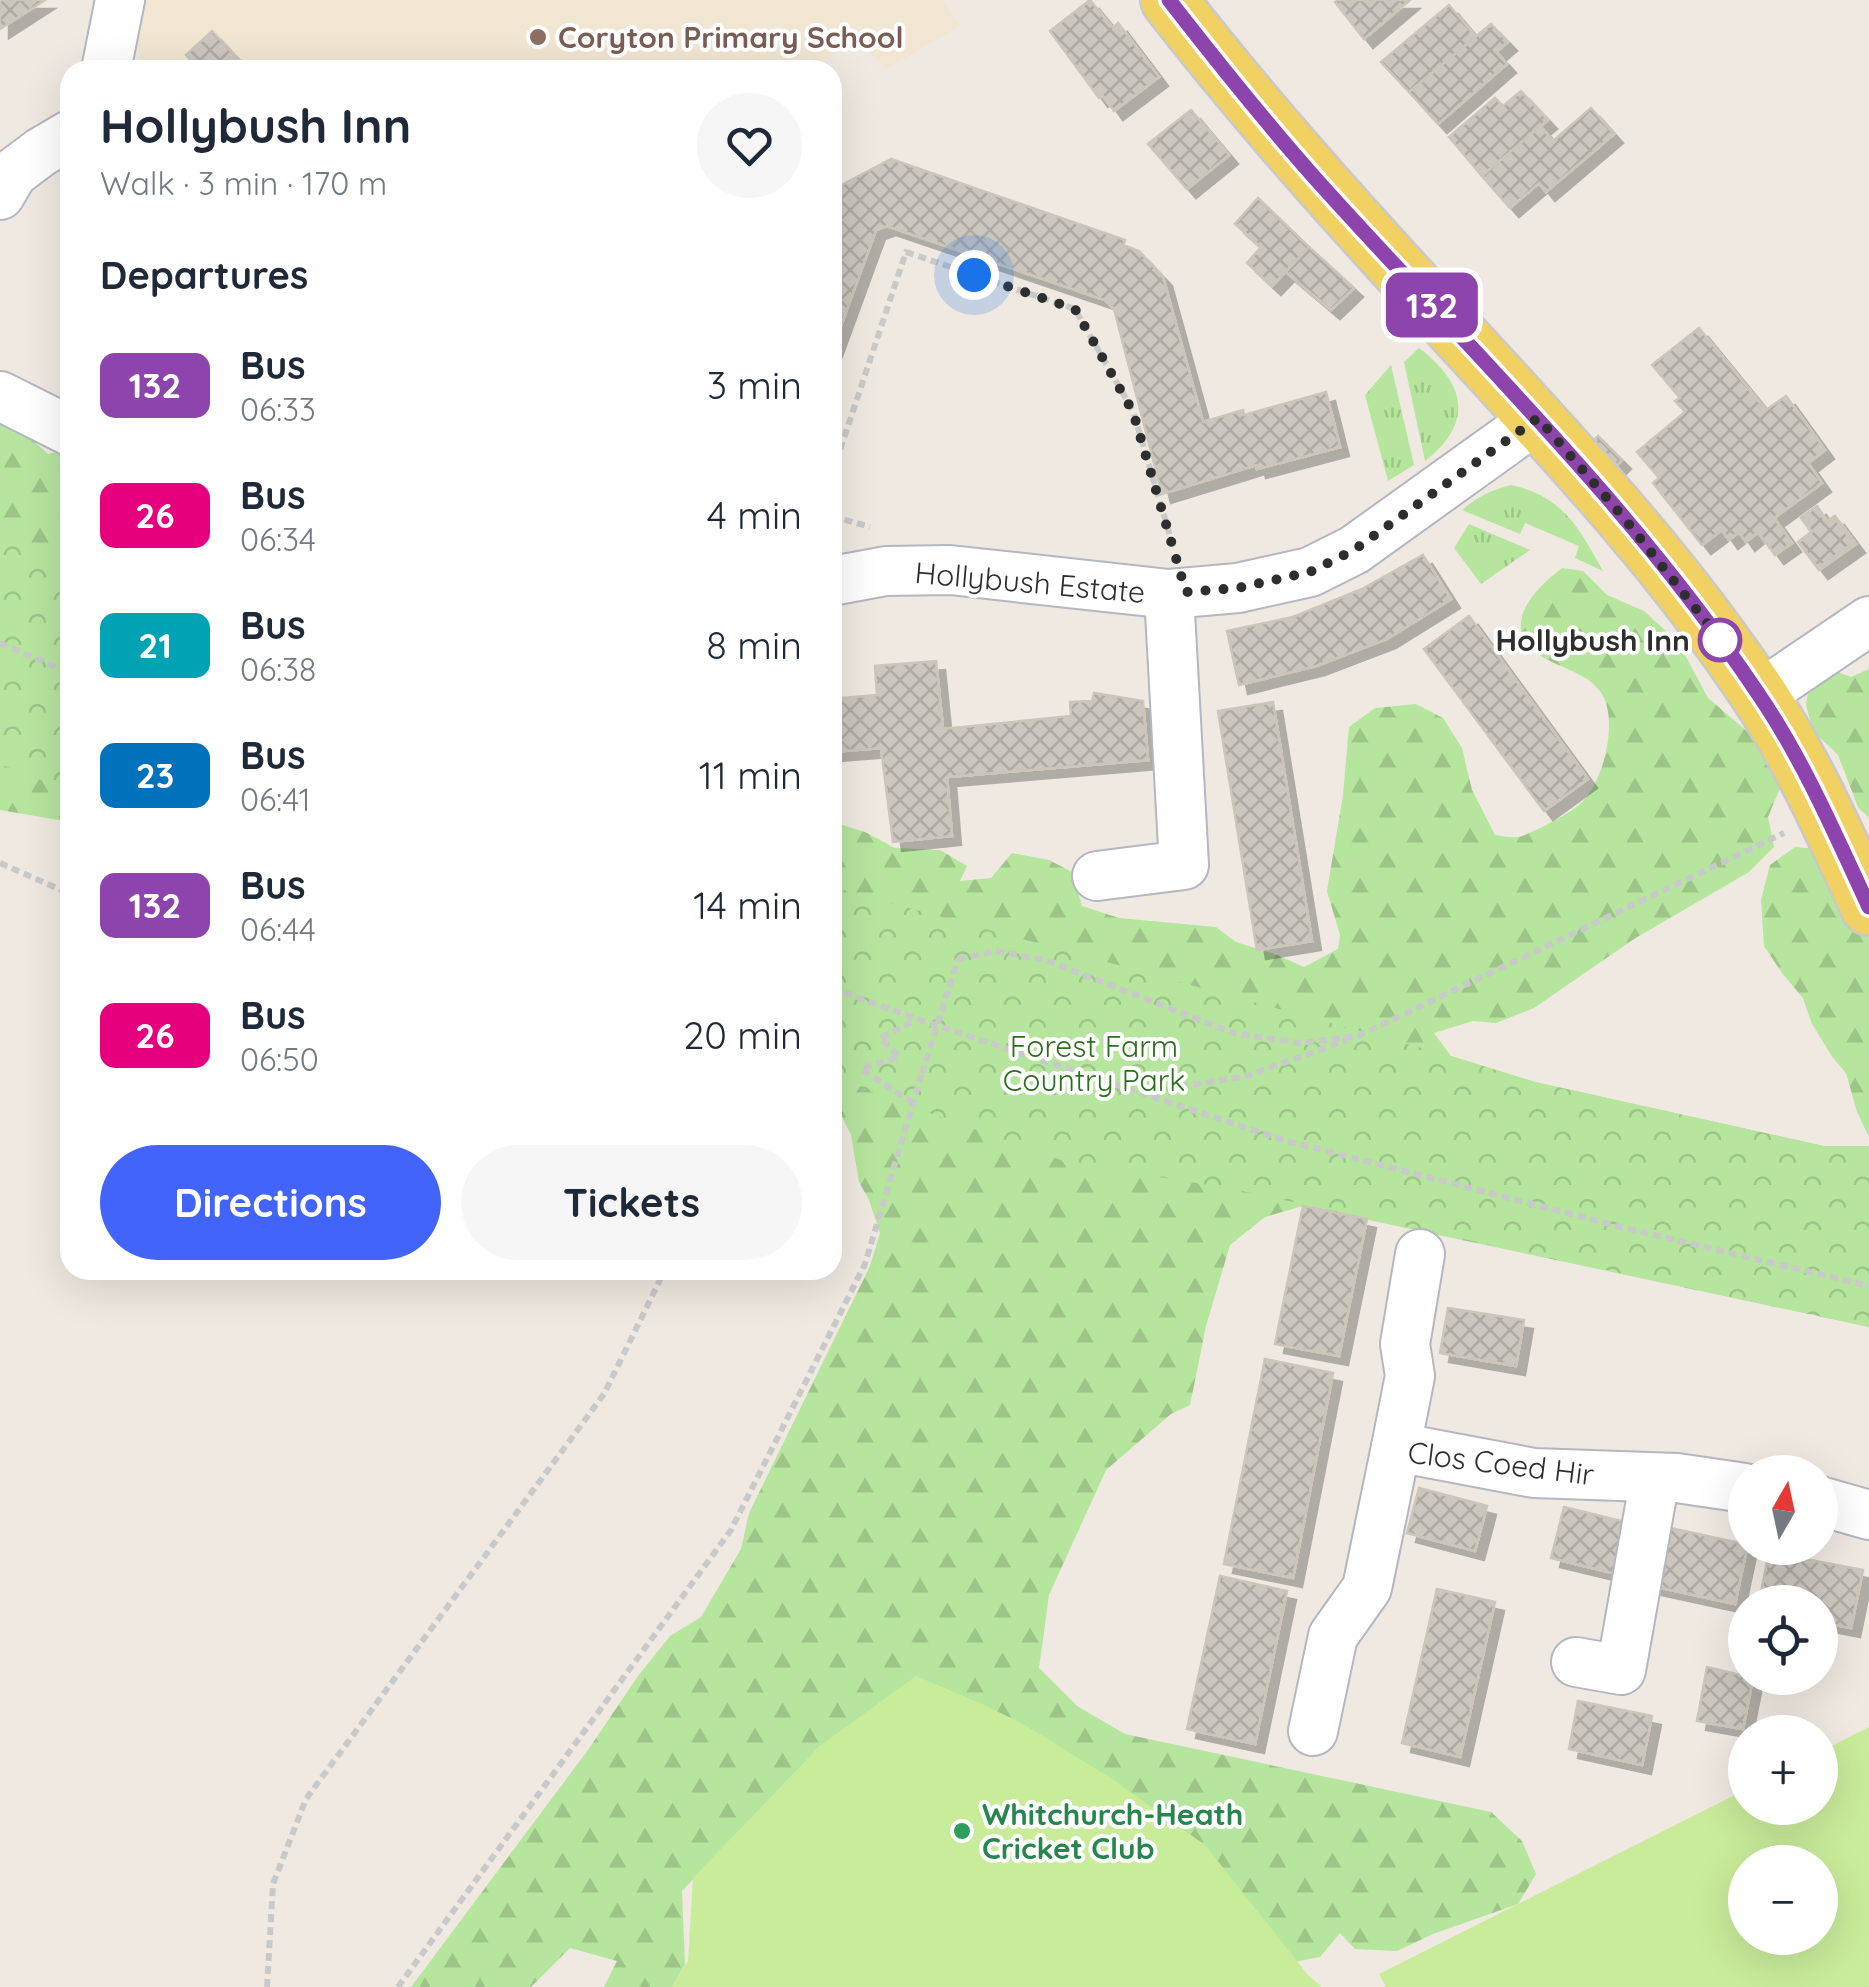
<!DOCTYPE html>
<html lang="en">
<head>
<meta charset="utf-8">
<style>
	:root { --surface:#fff; --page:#f6f6f7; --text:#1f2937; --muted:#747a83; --accent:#4264fb }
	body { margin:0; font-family:Quicksand,sans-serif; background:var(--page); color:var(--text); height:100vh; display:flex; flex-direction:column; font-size:38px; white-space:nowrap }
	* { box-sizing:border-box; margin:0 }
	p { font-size:32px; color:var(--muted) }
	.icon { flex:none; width:55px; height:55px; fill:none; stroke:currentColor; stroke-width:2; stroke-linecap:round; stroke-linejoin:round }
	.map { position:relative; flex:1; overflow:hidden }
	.details { position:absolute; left:60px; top:60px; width:782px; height:1220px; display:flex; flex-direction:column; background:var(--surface); border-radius:30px; box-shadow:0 10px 40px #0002 }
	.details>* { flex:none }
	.badge { padding:0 20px; border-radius:15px; font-size:35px; line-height:65px }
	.needle { width:65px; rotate:9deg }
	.tools { position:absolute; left:1728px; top:1455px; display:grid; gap:20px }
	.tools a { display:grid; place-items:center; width:110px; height:110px; border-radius:50%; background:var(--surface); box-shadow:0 10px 40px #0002; font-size:50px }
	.you { position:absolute; width:50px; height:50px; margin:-25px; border:8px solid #fff; border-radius:50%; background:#1a73e8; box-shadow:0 0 0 15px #1a73e833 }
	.map>.badge { position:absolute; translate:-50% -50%; box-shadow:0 0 0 5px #fff }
	h2 { padding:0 40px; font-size:38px; line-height:90px }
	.round { display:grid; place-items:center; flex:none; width:105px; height:105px; border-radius:52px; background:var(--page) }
	.head { display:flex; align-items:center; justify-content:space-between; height:170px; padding:0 40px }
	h1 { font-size:48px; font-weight:800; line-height:75px }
	.action { display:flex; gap:20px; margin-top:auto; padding:20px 40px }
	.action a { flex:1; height:115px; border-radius:60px; background:var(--accent); color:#fff; font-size:40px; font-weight:800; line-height:115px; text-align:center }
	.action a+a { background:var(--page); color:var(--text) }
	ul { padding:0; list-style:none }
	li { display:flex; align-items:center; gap:30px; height:130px; padding:0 40px }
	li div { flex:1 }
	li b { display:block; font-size:38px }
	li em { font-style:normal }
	li .badge { min-width:110px; font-weight:700; text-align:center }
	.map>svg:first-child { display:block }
	.education { fill:#f0e6d1 }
	.grass { fill:url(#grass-tufts) }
	.forest { fill:url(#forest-firs) }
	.park { fill:url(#park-crowns) }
	.pitch { fill:#c9ec9a; fill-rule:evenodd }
	.building { fill:url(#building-cross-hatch); stroke:#cbc5ba; stroke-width:2.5; filter:url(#shadow) }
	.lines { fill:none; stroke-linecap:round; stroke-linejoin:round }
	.minor-casing { stroke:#b4b7c1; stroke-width:52 }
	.major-casing { stroke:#c9c9c9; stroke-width:60 }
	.path { stroke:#c9c9c9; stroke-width:6; stroke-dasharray:8 5; stroke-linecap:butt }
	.minor { stroke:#fff; stroke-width:48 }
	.major { stroke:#f2d163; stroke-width:55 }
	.path-bridge { stroke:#c9c9c9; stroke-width:6; stroke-dasharray:8 5; stroke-linecap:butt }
	.line-casing { stroke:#fff; stroke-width:22 }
	.line { stroke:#8e44ad; stroke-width:15 }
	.walk { stroke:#2e2e2e; stroke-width:10; stroke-dasharray:0 18 }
	.education-dot { fill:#8d6e63; stroke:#fff; stroke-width:4 }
	.stop-dot { fill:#fff; stroke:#8e44ad; stroke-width:5 }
	.leisure-dot { fill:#2e9e5b; stroke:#fff; stroke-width:4 }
	.labels { text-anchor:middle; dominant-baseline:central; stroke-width:8; stroke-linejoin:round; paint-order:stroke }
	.education-label { font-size:30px; font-weight:bold; fill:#785e54; stroke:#fff; text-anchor:start }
	.street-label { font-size:30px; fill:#2e2e2e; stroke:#fff }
	.stop-label { font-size:30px; font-weight:bold; fill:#2e2e2e; stroke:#fff; text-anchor:end }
	.park-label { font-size:30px; fill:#2c6e1b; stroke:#fff }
	.leisure-label { font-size:30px; font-weight:bold; fill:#27864d; stroke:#fff; text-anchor:start }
</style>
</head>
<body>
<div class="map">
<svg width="1869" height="1987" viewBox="0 0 1869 1987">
	<defs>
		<pattern id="grass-tufts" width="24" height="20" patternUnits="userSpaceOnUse" patternTransform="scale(2.5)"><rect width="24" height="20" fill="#b6e59e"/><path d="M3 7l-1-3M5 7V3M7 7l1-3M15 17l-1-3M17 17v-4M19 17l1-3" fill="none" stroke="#9dc588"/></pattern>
		<pattern id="forest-firs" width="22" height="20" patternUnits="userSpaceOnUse" patternTransform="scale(2.5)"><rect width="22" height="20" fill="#b6e59e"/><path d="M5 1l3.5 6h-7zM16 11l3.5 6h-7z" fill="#9dc588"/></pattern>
		<pattern id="park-crowns" width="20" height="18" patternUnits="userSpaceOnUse" patternTransform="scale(2.5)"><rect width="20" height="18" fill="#b6e59e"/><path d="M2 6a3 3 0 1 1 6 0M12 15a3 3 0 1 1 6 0" fill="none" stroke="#9dc588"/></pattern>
		<pattern id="building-cross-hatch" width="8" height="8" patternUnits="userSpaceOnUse" patternTransform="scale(2.5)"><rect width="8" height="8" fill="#cbc7bf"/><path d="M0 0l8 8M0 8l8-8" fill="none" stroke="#afaba4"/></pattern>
		<filter id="shadow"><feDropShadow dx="9" dy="9" stdDeviation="0" flood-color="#0004"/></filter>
	</defs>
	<rect width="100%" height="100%" fill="#efe9e1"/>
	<polygon class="education" points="143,0 942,0 960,26 886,69 859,40 806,70 142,70 136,35"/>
	<g class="grass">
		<path d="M1419,348C1465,383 1475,422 1425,461L1404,362Z"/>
		<polygon points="1391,365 1414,465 1388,481 1365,395"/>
		<path d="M1511,485C1563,496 1579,528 1603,571L1575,558L1579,546L1525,523L1520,534L1462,510C1477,497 1491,490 1511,485Z"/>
		<polygon points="1469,524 1530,550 1481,584 1454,548"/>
	</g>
	<g class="forest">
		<polygon points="0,392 13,432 29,437 48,454 70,449 70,822 0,810"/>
		<path d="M1562,568L1583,571L1607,595L1644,611L1678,642L1708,698L1769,750L1783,781L1768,817L1774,847L1749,872L1634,939L1534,1008L1496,1023L1473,1021L1434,1033L1451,1056L1535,1082L1823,1146H1869V1327L1303,1206L1265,1217L1230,1245L1206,1326L1190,1405L1171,1414L1106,1470L1049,1595L1039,1668L1077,1706L1125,1734L1491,1812L1522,1841L1536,1874L1518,1904L1433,1934L1397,1951L1355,1949L1340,1933L1320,1957L1283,1964L821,1745L682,1891L685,1965L672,1987H604L617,1961L570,1948L531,1987H411L588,1750L638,1676L670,1636L701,1617L741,1549L749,1513L870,1266L880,1233L869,1200L859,1182L851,1135L840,1113L833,1110V822L865,832L895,848L940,850L967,866L960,881L991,878L1012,853L1049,860L1072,872L1082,906L1119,918L1216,927L1236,942L1277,955L1304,967L1338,949L1340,935L1327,891L1343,795L1349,727L1375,708L1416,704L1443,718L1462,748L1472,790L1495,835C1502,836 1511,838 1518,837C1529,835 1571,813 1580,804C1603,784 1618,724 1603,696C1586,663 1527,667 1521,630C1518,605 1544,582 1562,568Z"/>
		<polygon points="1869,669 1869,818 1858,807 1838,755 1813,731 1806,705 1809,685 1835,671 1851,677"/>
		<polygon points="1795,847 1818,849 1869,928 1869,1137 1857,1112 1846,1073 1833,1058 1812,1024 1803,998 1782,973 1764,946 1761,900 1770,865"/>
	</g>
	<g class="park">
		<polygon points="0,531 70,563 70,791 0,764"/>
		<polygon points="833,886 850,892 1451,1056 1535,1082 1869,1156 1869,1327 1233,1189 1066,1162 833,1078"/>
	</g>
	<g class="pitch">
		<polygon points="916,1676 982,1704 1025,1725 1112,1779 1205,1845 1308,1975 1322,1987 672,1987 688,1961 693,1878 821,1745"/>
		<path d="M1869,1727V1987H1386L1379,1974L1745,1790V1808H1820V1752ZM1745,1862H1820V1938H1745Z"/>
	</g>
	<g class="building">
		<polygon points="0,0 45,0 0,29"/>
		<polygon points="1090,0 1113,28 1118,23 1159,77 1114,111 1103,96 1099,98 1050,31"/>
		<polygon points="1338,0 1410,0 1364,39 1335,2"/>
		<polygon points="1449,5 1476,37 1409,92 1381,62"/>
		<polygon points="1491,24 1508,42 1496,52 1507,64 1438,124 1409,92"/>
		<polygon points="212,31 240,61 231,70 200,70 186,55"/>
		<polygon points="1521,91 1548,120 1482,176 1449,137 1495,98 1503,106"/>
		<polygon points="1591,108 1614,134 1546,192 1539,183 1510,208 1482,176 1540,126 1553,141"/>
		<polygon points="1191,110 1229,155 1187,189 1148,144"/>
		<polygon points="891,159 1125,240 1123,246 1139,251 1163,277 1203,422 1243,410 1244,415 1326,392 1340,447 1257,469 1256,465 1162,494 1114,309 1105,300 887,226 876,230 832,350 832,190"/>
		<polygon points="1258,198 1309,247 1272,286 1247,263 1261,247 1235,224"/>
		<polygon points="1309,247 1354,288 1331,310 1286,272"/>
		<polygon points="1699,328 1766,410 1786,396 1825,450 1808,463 1822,483 1774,518 1792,543 1775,555 1758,532 1746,542 1739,532 1729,540 1722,530 1702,545 1653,483 1659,478 1637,452 1685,412 1675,401 1680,398 1652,365"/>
		<polygon points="1598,436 1622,460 1614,468 1590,444"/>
		<polygon points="1817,506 1827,521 1835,516 1856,544 1819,570 1798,542 1811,532 1801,517"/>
		<polygon points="1816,507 1826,522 1834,517 1853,543 1818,568 1799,542 1812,532 1801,518"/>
		<polygon points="1423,555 1451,599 1387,639 1316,666 1239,685 1227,631 1293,617 1362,589"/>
		<polygon points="1469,616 1588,779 1544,811 1424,649"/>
		<polygon points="936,661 943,729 1071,716 1070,702 1092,701 1094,693 1143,701 1148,760 947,777 952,836 893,842 881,748 832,752 832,699 877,695 875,666"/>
		<polygon points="1273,702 1312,941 1257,950 1218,711"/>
		<polygon points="1303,1206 1367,1219 1339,1356 1275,1344"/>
		<polygon points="1448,1308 1524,1320 1516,1366 1440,1353"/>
		<polygon points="1265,1359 1333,1373 1293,1578 1224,1564"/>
		<polygon points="1419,1488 1487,1506 1475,1551 1407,1533"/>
		<polygon points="1564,1507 1633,1524 1621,1575 1551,1558"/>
		<polygon points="1661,1526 1745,1544 1747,1548 1735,1604 1648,1585"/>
		<polygon points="1769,1552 1863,1570 1851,1628 1820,1622 1820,1602 1759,1602"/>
		<polygon points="1220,1576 1287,1591 1255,1744 1187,1729"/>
		<polygon points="1437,1589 1495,1602 1460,1757 1402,1743"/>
		<polygon points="1707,1667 1753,1678 1743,1729 1697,1721"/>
		<polygon points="1578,1701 1652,1716 1642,1765 1569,1749"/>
	</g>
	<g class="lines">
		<defs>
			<g id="minor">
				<polyline points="106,70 120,0"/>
				<polyline points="0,195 13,173 41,152 70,135"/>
				<polyline points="0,396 70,431"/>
				<polyline points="832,581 886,571 950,570 1169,594 1238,588 1310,572 1354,550 1538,418"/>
				<polyline points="1760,695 1869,621"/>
				<polyline points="1097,876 1184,865 1169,594"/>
				<polyline points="1396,1447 1410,1376 1405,1344 1420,1254"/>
				<polyline points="1820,1501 1869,1515"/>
				<polyline points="1576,1662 1621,1670 1655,1478"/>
				<polyline points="1313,1731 1333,1636 1367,1588 1396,1447 1534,1473 1677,1478 1745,1488"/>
			</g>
			<path id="major" d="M1169,0C1254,110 1347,213 1441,315C1552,436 1666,555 1757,692C1802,759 1835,834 1869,907"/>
		</defs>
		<use href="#minor" class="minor-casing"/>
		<use href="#major" class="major-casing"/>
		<g class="path">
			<polyline points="832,474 906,252 1075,309 1133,411 1174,549"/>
			<polyline points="832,516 870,527"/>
			<polyline points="70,568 68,568 70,571"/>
			<polyline points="0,643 70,673"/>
			<polyline points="63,664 70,648"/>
			<polyline points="0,863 70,894"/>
			<polyline points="958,959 995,951 1046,960 1233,1033 1300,1043 1358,1036 1784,833"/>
			<polyline points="832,988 917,1019 1280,1139 1625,1228 1869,1286"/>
			<polyline points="1142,1093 1247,1076 1347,1040"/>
			<polyline points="913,1103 861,1069 899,1057 880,1038 916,1020"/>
			<polyline points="267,1987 273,1884 306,1799 604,1394 661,1278 658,1270"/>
			<polyline points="398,1987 731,1530 865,1264 922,1073"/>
		</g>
		<use href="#minor" class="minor"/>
		<use href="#major" class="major"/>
		<polyline class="path-bridge" points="922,1073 958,959"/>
	</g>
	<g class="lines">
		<defs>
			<path id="line" d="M1169,0C1218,63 1269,127 1323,187C1472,352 1633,507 1757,692C1803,759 1835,834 1869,907"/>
		</defs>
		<use href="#line" class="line-casing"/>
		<use href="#line" class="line"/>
		<polyline class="walk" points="974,275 1075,309 1133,412 1186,592 1238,588 1310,572 1354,550 1538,418 1624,518 1730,652 1720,640"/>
	</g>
	<circle class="education-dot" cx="538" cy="37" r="10"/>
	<circle class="stop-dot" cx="1720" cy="640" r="20"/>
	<circle class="leisure-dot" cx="962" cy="1831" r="10"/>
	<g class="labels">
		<g class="education-label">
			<text x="558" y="37">Coryton Primary School</text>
		</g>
		<g class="street-label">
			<text transform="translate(1030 582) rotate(5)">Hollybush Estate</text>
			<text transform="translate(1501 1463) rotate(7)">Clos Coed Hir</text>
		</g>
		<g class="stop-label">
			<text x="1690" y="640">Hollybush Inn</text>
		</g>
		<g class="park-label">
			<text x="1094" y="1046">Forest Farm<tspan x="1094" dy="34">Country Park</tspan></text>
		</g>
		<g class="leisure-label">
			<text x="982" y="1814">Whitchurch-Heath<tspan x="982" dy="34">Cricket Club</tspan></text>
		</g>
	</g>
</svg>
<div class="tools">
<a><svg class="needle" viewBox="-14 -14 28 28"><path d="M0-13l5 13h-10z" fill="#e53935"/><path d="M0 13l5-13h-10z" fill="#747a83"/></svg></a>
<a><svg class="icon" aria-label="locate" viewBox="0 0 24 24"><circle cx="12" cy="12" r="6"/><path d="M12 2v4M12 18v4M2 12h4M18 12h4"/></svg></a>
<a>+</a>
<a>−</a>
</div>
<div class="you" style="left:974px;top:275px"></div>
<b class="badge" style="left:1432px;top:305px;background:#8e44ad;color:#fff">132</b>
<section class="details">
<div class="head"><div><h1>Hollybush Inn</h1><p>Walk · 3 min · 170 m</p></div><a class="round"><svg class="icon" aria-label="heart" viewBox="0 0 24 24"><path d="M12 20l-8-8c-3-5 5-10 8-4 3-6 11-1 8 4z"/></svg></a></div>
<h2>Departures</h2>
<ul>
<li><span class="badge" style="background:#8e44ad;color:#fff">132</span><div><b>Bus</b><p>06:33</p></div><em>3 min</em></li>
<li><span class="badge" style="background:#e6007e;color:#fff">26</span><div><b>Bus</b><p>06:34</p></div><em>4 min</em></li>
<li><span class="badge" style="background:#00a3b4;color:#fff">21</span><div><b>Bus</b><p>06:38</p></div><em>8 min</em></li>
<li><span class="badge" style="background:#0072bc;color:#fff">23</span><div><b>Bus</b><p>06:41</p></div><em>11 min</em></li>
<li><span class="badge" style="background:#8e44ad;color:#fff">132</span><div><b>Bus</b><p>06:44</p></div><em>14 min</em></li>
<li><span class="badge" style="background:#e6007e;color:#fff">26</span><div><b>Bus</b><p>06:50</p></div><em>20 min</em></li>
</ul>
<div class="action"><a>Directions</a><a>Tickets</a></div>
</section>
</div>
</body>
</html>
